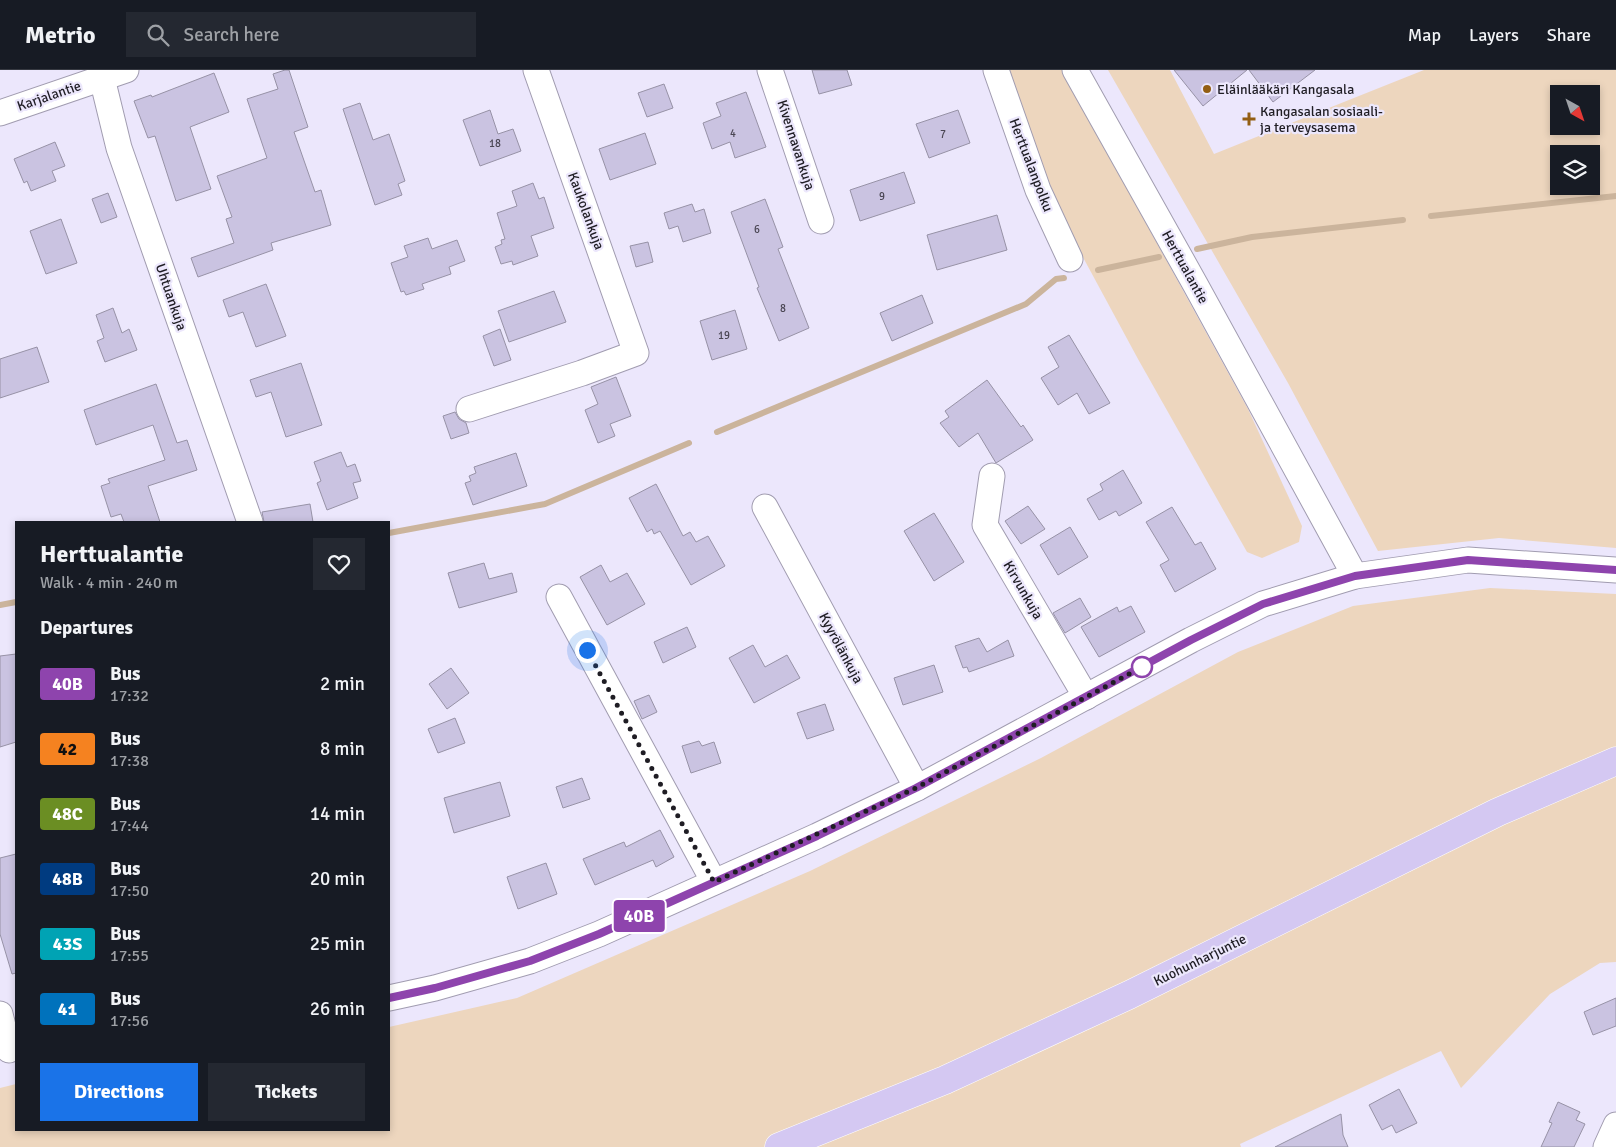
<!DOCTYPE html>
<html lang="en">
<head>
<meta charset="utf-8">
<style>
	:root { --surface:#171b24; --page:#242831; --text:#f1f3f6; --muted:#9ea1a6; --line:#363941; --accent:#1a73e8 }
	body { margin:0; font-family:Signika,sans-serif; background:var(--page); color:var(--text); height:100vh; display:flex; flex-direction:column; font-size:19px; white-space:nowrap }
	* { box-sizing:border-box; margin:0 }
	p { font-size:16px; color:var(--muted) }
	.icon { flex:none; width:28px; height:28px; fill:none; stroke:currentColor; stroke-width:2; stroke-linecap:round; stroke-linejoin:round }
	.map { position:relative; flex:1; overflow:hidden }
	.panel { position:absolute; left:15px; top:451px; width:375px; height:610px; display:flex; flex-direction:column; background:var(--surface); border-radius:0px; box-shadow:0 2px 8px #0003 }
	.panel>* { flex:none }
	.badge { padding:0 10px; border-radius:4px; font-size:18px; line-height:32px }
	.needle { width:32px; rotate:140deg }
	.controls { position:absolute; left:1550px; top:15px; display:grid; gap:10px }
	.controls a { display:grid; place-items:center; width:50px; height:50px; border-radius:0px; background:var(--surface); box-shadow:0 2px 8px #0003; font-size:25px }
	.you { position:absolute; width:25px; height:25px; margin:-12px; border:4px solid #fff; border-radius:50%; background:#1a73e8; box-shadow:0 0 0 8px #1a73e833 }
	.map>.badge { position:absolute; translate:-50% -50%; box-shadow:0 0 0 2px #fff }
	h2 { padding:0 25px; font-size:19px; line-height:45px }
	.round { display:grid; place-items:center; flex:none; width:52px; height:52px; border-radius:0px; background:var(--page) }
	.summary { display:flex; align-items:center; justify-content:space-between; height:85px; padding:0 25px }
	h1 { font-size:24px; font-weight:700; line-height:38px }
	.button { display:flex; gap:10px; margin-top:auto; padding:10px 25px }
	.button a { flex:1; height:58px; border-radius:0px; background:var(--accent); color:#fff; font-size:20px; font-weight:700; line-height:58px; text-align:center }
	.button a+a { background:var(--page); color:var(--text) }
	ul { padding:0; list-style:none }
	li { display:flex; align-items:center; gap:15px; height:65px; padding:0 25px }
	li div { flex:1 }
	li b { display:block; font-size:19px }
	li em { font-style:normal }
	li .badge { min-width:55px; font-weight:700; text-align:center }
	header { display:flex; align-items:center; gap:30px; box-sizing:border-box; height:70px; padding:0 25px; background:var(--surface); border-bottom:1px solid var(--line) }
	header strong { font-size:24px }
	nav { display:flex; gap:28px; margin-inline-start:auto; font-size:18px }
	.search { width:350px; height:45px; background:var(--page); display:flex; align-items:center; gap:12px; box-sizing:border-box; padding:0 18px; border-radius:0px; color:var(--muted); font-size:19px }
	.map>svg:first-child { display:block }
	.green { fill:#edd6be; fill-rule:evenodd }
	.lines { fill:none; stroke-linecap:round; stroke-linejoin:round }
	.stream { stroke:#cbb49c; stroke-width:6 }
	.building { fill:#cac3e1; stroke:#9792a6 }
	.minor-casing { stroke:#a19cb0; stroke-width:27 }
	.major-casing { stroke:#fff; stroke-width:29 }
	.minor { stroke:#fff; stroke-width:25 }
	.major { stroke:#d4c8f2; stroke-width:28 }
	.line-casing { stroke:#fff; stroke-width:11 }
	.line { stroke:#8e44ad; stroke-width:8 }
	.walk { stroke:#1f1d24; stroke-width:5; stroke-dasharray:0 9 }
	.poi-dot { fill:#935e13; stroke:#ece7fc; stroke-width:2 }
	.stop-dot { fill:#fff; stroke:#8e44ad; stroke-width:2.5 }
	.labels { text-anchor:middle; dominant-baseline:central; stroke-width:4.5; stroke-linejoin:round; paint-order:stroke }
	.number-label { font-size:11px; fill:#4a4653 }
	.poi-label { font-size:14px; fill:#1f1d24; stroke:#ece7fc; text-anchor:start }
	.street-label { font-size:14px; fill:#1f1d24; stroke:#ece7fc }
</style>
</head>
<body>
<header>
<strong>Metrio</strong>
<div class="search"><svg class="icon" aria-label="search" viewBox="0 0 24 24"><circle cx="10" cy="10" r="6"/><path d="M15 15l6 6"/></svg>Search here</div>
<nav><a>Map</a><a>Layers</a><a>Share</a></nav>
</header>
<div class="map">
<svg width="1616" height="1077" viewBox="0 0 1616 1077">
	<rect width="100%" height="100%" fill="#ece7fc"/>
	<g class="green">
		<polygon points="1006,0 1062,0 1248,339 1302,456 1299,472 1262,488 1247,482 1138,289 1072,167 1031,70"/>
		<path d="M1108,0H1170L1214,84L1424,0H1616V478L1499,468L1378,481L1288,313ZM1559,24H1591V56H1559ZM1559,84H1591V116H1559Z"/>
		<polygon points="1490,518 1616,524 1616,892 1600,893 1550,924 1461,1018 1441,981 1240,1074 1241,1077 0,1077 0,1018 16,1014 16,1060 389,1060 389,957 517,928 810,801 1041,688 1238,582 1353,536"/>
	</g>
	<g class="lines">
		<g class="stream">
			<polyline points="1431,146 1616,126"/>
			<polyline points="1197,179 1252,167 1403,150"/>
			<polyline points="1098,200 1159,187"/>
			<polyline points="717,362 1026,234 1056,209 1064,208"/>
			<polyline points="389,463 545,434 689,373"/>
			<polyline points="0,535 16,532"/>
		</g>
	</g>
	<g class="building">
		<polygon points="285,0 289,0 308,57 294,62 315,122 321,120 331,155 271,173 273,180 198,207 191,188 234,173 226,149 232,147 217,106 267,88 247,29 278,19 273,4"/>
		<polygon points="812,0 847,0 852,15 819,24"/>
		<polygon points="1174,0 1247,0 1203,36"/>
		<polygon points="1249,0 1315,0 1273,32"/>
		<polygon points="214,3 229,42 190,57 211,119 176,131 155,66 148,68 134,31 151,25 152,27"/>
		<polygon points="664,14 673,38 647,47 638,23"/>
		<polygon points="746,22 766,77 735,88 730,72 712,79 703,53 721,46 716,33"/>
		<polygon points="360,33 373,70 389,64 405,111 398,114 402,125 375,135 343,39"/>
		<polygon points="490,40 498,64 513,59 521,81 480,96 463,50"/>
		<polygon points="958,40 970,73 929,88 916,54"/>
		<polygon points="645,63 656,94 610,110 599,79"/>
		<polygon points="55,72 65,96 52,101 56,111 31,121 27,111 24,113 14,89"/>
		<polygon points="904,102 915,133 860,151 850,120"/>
		<polygon points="533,113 539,129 544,127 554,158 531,166 538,186 513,195 512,191 501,194 495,177 502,174 501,170 505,169 497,143 517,136 512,121"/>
		<polygon points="108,123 117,147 101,153 92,129"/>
		<polygon points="765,129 783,177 778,179 809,258 779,271 757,218 759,217 731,142"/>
		<polygon points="692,134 695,142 704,139 711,163 683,172 678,156 669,159 664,143"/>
		<polygon points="997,145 1007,180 937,200 927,165"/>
		<polygon points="61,149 77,193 46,204 30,161"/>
		<polygon points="428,168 432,179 457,170 465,191 449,197 451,204 422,214 424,219 406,225 404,221 401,222 391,193 408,187 404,176"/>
		<polygon points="648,172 653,192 636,197 630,176"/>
		<polygon points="266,214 286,266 256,277 243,242 229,247 223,230"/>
		<polygon points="554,221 566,252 509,272 498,241"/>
		<polygon points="922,225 933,253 892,271 880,243"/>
		<polygon points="113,238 122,263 129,259 137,280 105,292 97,271 104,268 96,245"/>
		<polygon points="735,240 747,279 712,290 700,251"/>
		<polygon points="500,259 511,290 494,296 483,266"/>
		<polygon points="1069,265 1110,333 1089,344 1077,323 1058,335 1041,308 1059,297 1048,277"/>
		<polygon points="37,277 49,312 0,328 0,289"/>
		<polygon points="301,293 322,355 286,367 271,322 256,327 250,310"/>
		<polygon points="616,307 631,346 610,354 615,366 598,373 585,340 598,334 591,317"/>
		<polygon points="987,310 1021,357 1023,355 1033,370 996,393 978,363 959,377 940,353 949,347 945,341"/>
		<polygon points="156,314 177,373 187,370 197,400 148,416 160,452 124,452 121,444 111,447 101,416 110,413 108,409 165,390 153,355 96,375 84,340"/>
		<polygon points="455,342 459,349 466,353 469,363 451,369 443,346"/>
		<polygon points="341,382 347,397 355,394 361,411 353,413 358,428 327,440 317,413 321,411 314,392"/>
		<polygon points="516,383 527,416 473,435 465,413 471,411 469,406 476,403 474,397"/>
		<polygon points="1123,400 1142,433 1119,446 1116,441 1099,450 1087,429 1103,420 1100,414"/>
		<polygon points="656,414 683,466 690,462 696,472 708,466 725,496 691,515 660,461 654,464 652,459 647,462 629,428"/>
		<polygon points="310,434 313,452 264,452 262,442"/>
		<polygon points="1028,436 1045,459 1021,474 1005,451"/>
		<polygon points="1172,437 1195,475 1201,472 1216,499 1175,522 1160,495 1169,490 1146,452"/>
		<polygon points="934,443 964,492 934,511 904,461"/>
		<polygon points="1070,457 1088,487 1058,505 1040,475"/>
		<polygon points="484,493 489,509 512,503 517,522 459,538 448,503"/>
		<polygon points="601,495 610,512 627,503 645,534 607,555 580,507"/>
		<polygon points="1080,528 1091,547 1065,563 1053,543"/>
		<polygon points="1131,536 1145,562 1099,587 1081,557 1117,537 1119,542"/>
		<polygon points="687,557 696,577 663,593 654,572"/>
		<polygon points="979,568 987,582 1008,570 1014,586 969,602 967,597 963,598 955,576"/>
		<polygon points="753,575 765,597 787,585 800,608 754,633 729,588"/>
		<polygon points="16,584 16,672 0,677 0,586"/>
		<polygon points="934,595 943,622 903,635 894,608"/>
		<polygon points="451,598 469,623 447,639 429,614"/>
		<polygon points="649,625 657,642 642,649 634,631"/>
		<polygon points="825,634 834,660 807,669 797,643"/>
		<polygon points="455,648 465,673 438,683 428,659"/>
		<polygon points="699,671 702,676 714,672 721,693 691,703 682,676"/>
		<polygon points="582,708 590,729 563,738 556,717"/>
		<polygon points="500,712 510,746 454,763 444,728"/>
		<polygon points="660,760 674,787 656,797 653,790 595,815 583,789 624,772 626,777"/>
		<polygon points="16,784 16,903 12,904 0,864 0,788"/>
		<polygon points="546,793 557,824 518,839 507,807"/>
		<polygon points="1616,928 1616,956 1593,965 1584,942"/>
		<polygon points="1399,1019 1417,1053 1396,1063 1392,1055 1382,1060 1369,1035"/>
		<polygon points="1558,1032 1580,1042 1576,1050 1585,1054 1574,1077 1541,1077 1552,1053 1549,1052"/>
		<polygon points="1341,1044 1343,1065 1348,1077 1275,1077"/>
	</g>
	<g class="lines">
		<defs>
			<g id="minor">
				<polyline points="100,0 119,78 250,452"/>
				<polyline points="770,0 821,151"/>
				<polyline points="996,0 1038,120 1070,189"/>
				<polyline points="1075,0 1195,214 1355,506"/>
				<polyline points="0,43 126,0"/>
				<polyline points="469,339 582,303 636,283 536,0"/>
				<polyline points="992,406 985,455 1086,627"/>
				<polyline points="765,437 917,718"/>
				<polyline points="559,527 714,812"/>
				<polyline points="389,928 435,918 530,891 599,864 817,766 917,718 1191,570 1263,534 1355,506 1468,490 1616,500"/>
				<polyline points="0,944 9,980"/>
				<polyline points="1606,1077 1616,1055"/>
			</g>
			<polyline id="major" points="779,1077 945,1010 1129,925 1498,742 1616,691"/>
		</defs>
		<use href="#minor" class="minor-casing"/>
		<use href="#major" class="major-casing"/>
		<use href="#minor" class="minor"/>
		<use href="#major" class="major"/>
	</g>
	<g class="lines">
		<defs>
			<polyline id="line" points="389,928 435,918 530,891 599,864 817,766 916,718 1191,570 1263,534 1355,506 1468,490 1616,500"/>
		</defs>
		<use href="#line" class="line-casing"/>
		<use href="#line" class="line"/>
		<polyline class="walk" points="587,580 714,812 916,718 1142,597"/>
	</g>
	<g class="poi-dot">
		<circle cx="1207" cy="19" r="5"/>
		<path d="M1246.5 41.5h5v5h5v5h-5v5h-5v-5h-5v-5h5z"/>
	</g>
	<circle class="stop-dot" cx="1142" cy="597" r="10"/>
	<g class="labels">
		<g class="number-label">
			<text x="733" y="63">4</text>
			<text x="943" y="64">7</text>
			<text x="495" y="73">18</text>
			<text x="882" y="126">9</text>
			<text x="757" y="159">6</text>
			<text x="783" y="238">8</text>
			<text x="724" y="265">19</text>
		</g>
		<g class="poi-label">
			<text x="1217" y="19">Eläinlääkäri Kangasala</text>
			<text x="1260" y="41">Kangasalan sosiaali-<tspan x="1260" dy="16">ja terveysasema</tspan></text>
		</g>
		<g class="street-label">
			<text transform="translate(49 26) rotate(-19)">Karjalantie</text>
			<text transform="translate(796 75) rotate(72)">Kivennavankuja</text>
			<text transform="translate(1031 95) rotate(69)">Herttualanpolku</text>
			<text transform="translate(586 141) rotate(70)">Kaukolankuja</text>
			<text transform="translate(1185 197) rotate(61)">Herttualantie</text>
			<text transform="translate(171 227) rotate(71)">Uhtuankuja</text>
			<text transform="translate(1023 520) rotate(60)">Kirvunkuja</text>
			<text transform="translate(841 578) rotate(62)">Kyyrölänkuja</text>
			<text transform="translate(1200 890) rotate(-26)">Kuohunharjuntie</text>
		</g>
	</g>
</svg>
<div class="controls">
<a><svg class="needle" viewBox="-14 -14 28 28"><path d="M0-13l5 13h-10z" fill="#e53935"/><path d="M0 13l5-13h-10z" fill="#9ea1a6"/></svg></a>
<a><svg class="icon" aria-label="layers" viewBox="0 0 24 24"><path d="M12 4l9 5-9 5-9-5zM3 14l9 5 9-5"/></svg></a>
</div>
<div class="you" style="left:587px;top:580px"></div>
<b class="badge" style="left:639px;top:846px;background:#8e44ad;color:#fff">40B</b>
<section class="panel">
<div class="summary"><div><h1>Herttualantie</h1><p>Walk · 4 min · 240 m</p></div><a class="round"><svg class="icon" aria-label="heart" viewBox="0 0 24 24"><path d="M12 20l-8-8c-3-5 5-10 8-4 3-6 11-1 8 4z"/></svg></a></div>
<h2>Departures</h2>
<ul>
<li><span class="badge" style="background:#8e44ad;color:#fff">40B</span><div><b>Bus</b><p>17:32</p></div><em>2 min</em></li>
<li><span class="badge" style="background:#f58220;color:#111">42</span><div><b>Bus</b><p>17:38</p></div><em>8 min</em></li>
<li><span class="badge" style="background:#6b8e23;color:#fff">48C</span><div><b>Bus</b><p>17:44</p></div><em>14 min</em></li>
<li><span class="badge" style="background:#003b80;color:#fff">48B</span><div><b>Bus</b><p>17:50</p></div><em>20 min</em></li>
<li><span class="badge" style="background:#00a3b4;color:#fff">43S</span><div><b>Bus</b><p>17:55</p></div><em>25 min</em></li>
<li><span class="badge" style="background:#0072bc;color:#fff">41</span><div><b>Bus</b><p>17:56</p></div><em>26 min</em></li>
</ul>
<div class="button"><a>Directions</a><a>Tickets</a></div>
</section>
</div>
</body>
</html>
